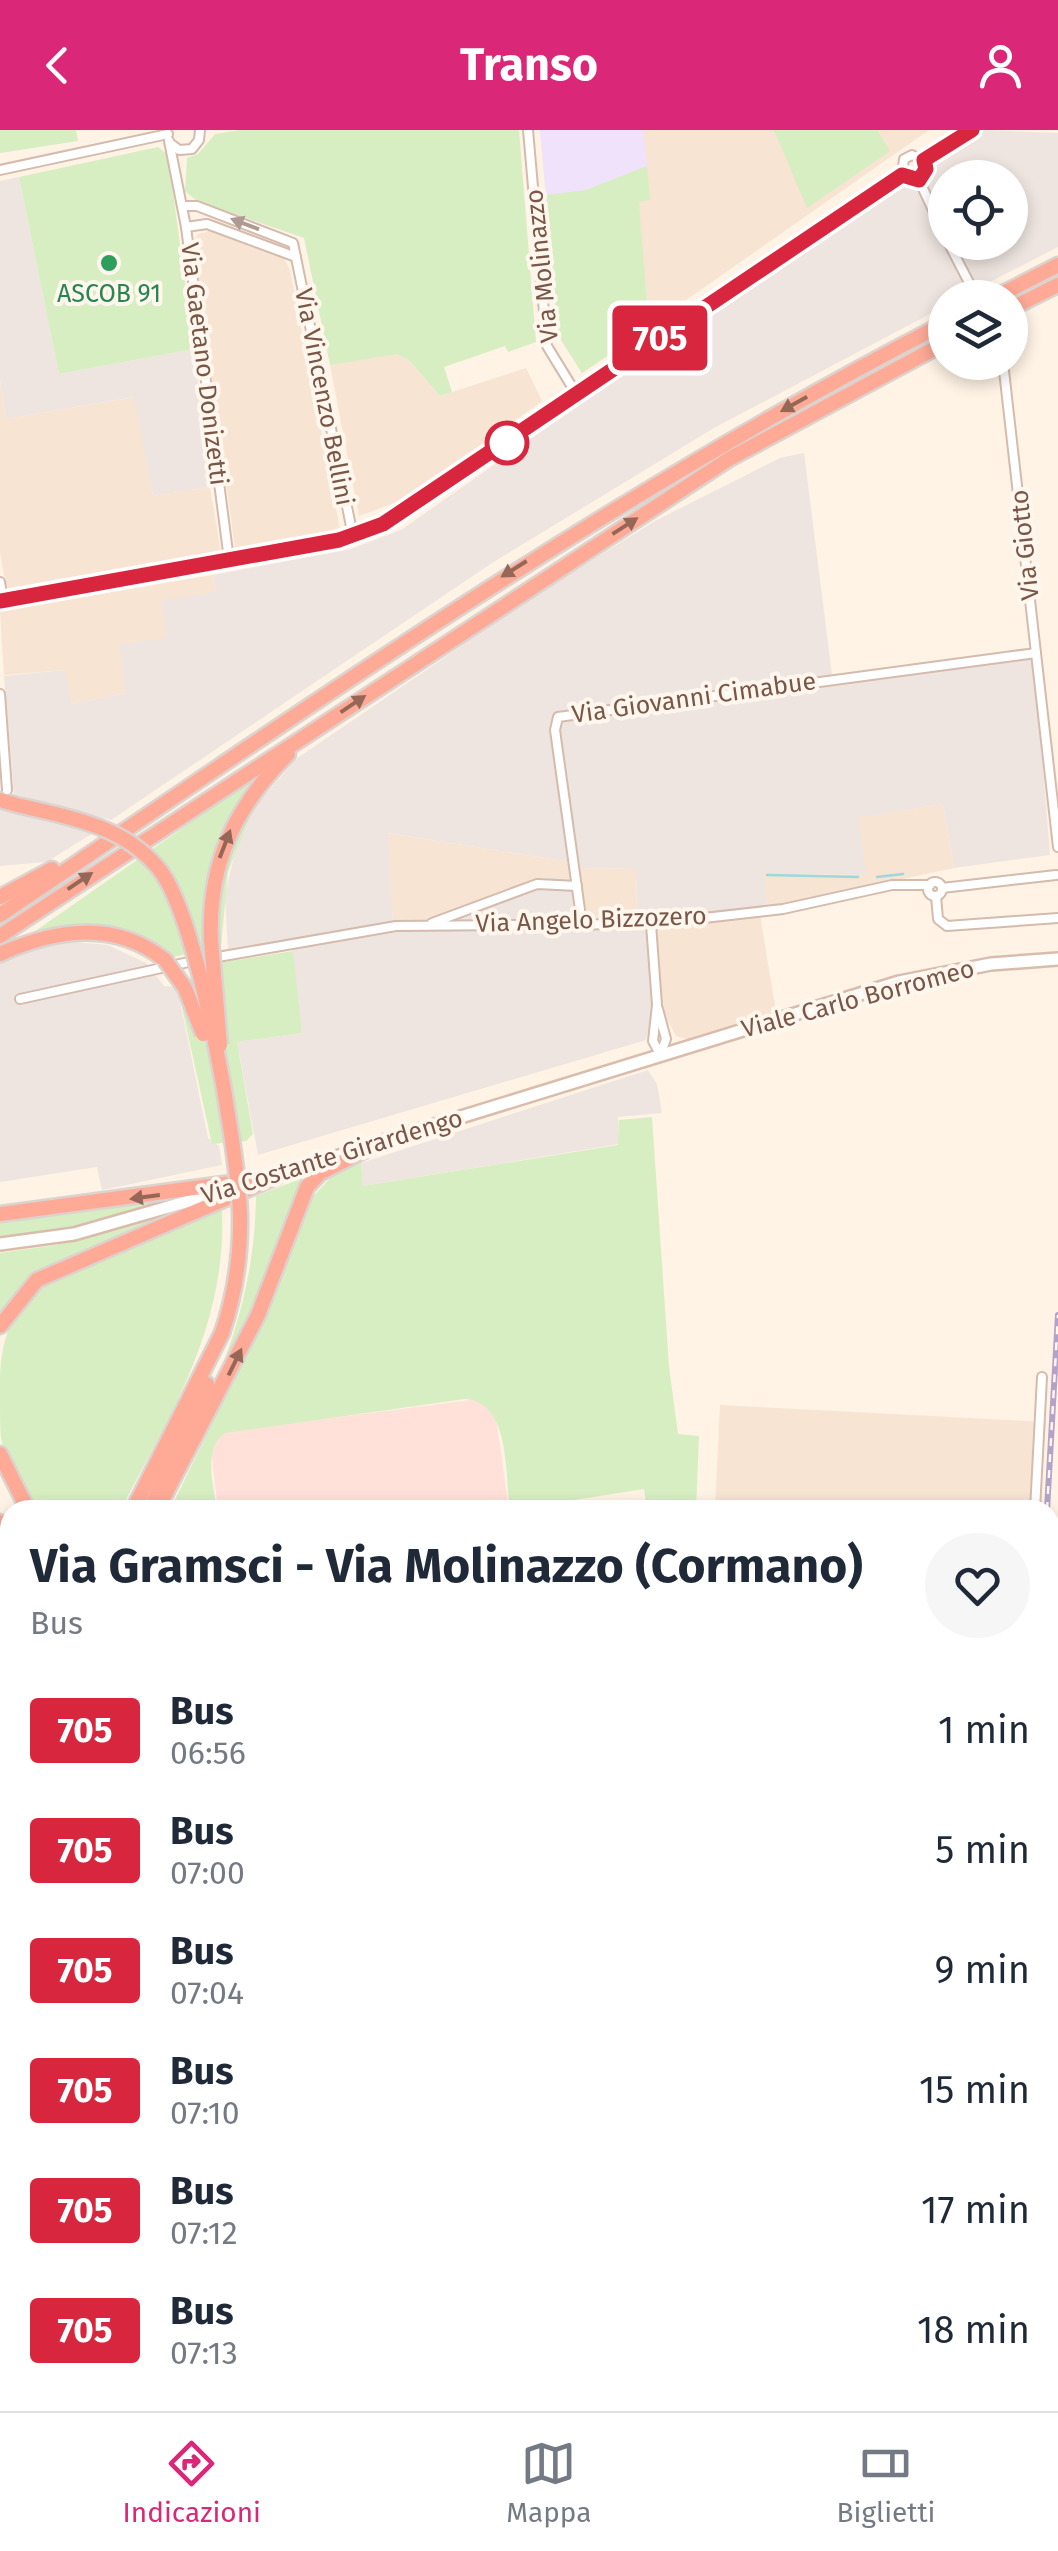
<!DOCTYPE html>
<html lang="it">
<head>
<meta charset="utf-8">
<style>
	:root { --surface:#fff; --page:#f6f6f7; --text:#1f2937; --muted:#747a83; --line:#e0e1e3; --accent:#db2777 }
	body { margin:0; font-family:"Fira Sans",sans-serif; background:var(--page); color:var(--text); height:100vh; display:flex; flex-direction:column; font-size:38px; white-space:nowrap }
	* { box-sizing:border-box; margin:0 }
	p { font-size:32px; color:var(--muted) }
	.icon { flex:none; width:55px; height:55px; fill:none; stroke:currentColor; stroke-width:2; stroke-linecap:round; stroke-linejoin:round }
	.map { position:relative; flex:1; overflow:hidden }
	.details { position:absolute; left:0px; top:1370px; width:1060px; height:912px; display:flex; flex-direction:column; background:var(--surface); border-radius:30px 30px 0 0; box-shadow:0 5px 15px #0003 }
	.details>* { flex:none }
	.badge { padding:0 20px; border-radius:8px; font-size:35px; line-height:65px }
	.fabs { position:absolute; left:928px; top:30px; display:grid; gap:20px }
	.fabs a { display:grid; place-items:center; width:100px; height:100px; border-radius:50%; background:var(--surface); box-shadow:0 5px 15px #0003; font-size:50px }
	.map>.badge { position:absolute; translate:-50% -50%; box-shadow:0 0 0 5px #fff }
	.round { display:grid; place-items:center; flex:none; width:105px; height:105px; border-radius:52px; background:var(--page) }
	.head { display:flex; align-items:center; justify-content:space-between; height:170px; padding:0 30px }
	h1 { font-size:48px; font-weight:700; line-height:75px }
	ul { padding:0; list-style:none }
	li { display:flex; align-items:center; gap:30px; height:120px; padding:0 30px }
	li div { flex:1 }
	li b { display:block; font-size:38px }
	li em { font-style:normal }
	li .badge { min-width:110px; font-weight:700; text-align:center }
	header { display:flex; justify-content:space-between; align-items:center; height:130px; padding:0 30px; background:var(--accent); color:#fff; font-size:45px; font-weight:700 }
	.menu { display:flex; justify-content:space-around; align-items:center; height:140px; border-top:2px solid var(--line); background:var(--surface); font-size:28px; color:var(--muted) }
	.menu a { display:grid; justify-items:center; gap:5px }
	.menu .on { color:var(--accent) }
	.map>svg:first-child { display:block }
	.residential { fill:#f7e4d3 }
	.commercial { fill:#ffe1d9 }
	.industrial { fill:#eee5e0; fill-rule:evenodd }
	.education { fill:#f0e2fb }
	.green { fill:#d7eec2 }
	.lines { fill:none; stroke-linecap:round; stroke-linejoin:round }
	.stream { stroke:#9dd8dd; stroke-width:2.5 }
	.street-casing { stroke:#d4bbad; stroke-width:12 }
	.secondary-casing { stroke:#dabcac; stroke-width:16 }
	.highway-casing { stroke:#dcd3cf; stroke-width:19 }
	.street { stroke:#fff; stroke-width:8 }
	.secondary { stroke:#fff; stroke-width:11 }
	.highway { stroke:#feaa97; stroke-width:14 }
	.rail-casing { stroke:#b4a2ca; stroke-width:6 }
	.rail { stroke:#fff7ee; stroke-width:2.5; stroke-dasharray:8; stroke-linecap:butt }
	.highway-bridge-casing { stroke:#dcd3cf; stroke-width:19; stroke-linecap:butt }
	.highway-bridge { stroke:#feaa97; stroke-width:14 }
	.oneway { fill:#af9a91 }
	.oneway2 { fill:#946757 }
	.line-casing { stroke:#fff; stroke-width:22 }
	.line { stroke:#d7263d; stroke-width:15 }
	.leisure-dot { fill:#2e9e5b; stroke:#fff7ee; stroke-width:4 }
	.stop-dot { fill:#fff; stroke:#d7263d; stroke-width:5 }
	.labels { text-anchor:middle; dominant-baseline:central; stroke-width:8; stroke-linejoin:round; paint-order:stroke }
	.street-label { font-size:25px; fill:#7a5647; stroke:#fff7ee }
	.leisure-label { font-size:25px; fill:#27864d; stroke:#fff7ee }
</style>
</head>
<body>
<header><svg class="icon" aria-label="back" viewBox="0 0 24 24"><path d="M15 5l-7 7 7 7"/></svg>Transo<svg class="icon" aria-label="person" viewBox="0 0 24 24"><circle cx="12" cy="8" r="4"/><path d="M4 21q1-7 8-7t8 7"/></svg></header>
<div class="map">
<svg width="1058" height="2281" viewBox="0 0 1058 2281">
	<rect width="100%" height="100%" fill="#fef3e5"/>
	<g class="residential">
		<polygon points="540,0 929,0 582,243 558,205"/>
		<polygon points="210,101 284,128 290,140 340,399 235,419 193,112 198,104"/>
		<polygon points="377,224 397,224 409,230 440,266 526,238 542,271 408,368 359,386 330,235"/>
		<polygon points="0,251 6,289 135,267 153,366 210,357 221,423 7,462 0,422"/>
		<polygon points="213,445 216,462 167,507 126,563 72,574 64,540 4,545 0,481"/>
		<polygon points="943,674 954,738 767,778 763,744 865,745 857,688"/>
		<polygon points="387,703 570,732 573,752 534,749 426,791 393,792"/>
		<polygon points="578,738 636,739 637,791 585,790"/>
		<polygon points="760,785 776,882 693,911 676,906 660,876 655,797"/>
		<polygon points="720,1275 1046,1292 1040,1380 715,1380"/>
		<polygon points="0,2084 10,2113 10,2272 65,2273 68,2281 0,2281"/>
		<polygon points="1050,2203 1058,2231 1058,2281 859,2281 862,2272 1050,2272"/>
		<polygon points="433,2273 821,2273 818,2281 442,2281"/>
	</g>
	<polygon class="commercial" points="493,1267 509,1380 218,1380 209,1304"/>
	<g class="industrial">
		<path d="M980,0L1058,3V117L961,167L945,168V176L714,298L492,433L111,690L14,664L4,546L65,540L72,574L126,563L119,515L167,507L161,471L216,462L213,445L351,419L401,400L902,49ZM945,48H1010V112H945Z"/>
		<polygon points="19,47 59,244 194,219 210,357 153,366 134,267 6,289 0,251 0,51"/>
		<polygon points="804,323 832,545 557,586 570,732 388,703 393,792 228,821 225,765 239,705 253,679 296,629 530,469 655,391 780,328"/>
		<polygon points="1034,526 1050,725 954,738 943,674 858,688 866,745 764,744 767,778 651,791 637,791 636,739 578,738 558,601 561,589"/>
		<polygon points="0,678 95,702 46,732 0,736"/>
		<polygon points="552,746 573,752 580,798 648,798 654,875 646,910 258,1025 237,912 302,903 292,818 426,798 426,791"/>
		<polygon points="62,811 108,815 146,833 164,856 177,857 208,1008 219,1016 222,1035 102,1060 97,1037 0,1052 0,830 36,815"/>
		<polygon points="648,940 657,954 662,983 618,987 619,1014 363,1056 361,1033"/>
	</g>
	<polygon class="education" points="540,0 644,0 647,36 586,60 546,65"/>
	<g class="green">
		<polygon points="0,0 76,0 78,11 0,23"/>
		<polygon points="240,0 519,0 536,212 508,222 505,216 444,237 452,262 440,266 409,230 397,224 330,235 304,108 197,71 185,61 187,28 198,24 215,4"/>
		<polygon points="774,0 877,0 890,21 807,78"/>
		<polygon points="158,17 168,25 194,219 59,244 19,47"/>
		<polygon points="647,36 650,70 639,72 649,198 582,243 558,205 546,65 586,60"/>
		<polygon points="250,651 228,694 207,763 205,813 218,753 247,678 253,679 228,742 221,817 168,828 127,805 24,809"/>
		<polygon points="293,821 302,903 237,912 253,1004 246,1011 212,1014 177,855 219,845 218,833"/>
		<path d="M652,987L669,1237L678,1304L699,1306L696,1380H647L644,1359L510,1380C505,1345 511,1272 465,1269L225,1303C202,1319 214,1356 217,1380H170L258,1199L305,1075L332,1046L361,1033L363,1056L618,1015L619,990Z"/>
		<path d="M318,1042L291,1078L247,1198L205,1278C236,1207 255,1144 256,1066Z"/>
		<polygon points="165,1070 87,1096 0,1109 0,1088"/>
		<path d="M222,1079C227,1192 174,1279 123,1375L119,1380H34C22,1357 6,1334 1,1308C0,1294 0,1276 0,1261C0,1204 11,1175 62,1144Z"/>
		<polygon points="168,1085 47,1139 0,1189 0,1123 56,1115"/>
		<polygon points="0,1406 10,1422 6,1586 0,1543"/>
	</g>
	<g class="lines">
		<g class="stream">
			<polyline points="767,745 858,747"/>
			<polyline points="877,747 903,744"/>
		</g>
		<defs>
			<g id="street">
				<polyline points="528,0 547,216 577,265"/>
				<polyline points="169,11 186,97 229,430"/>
				<polyline points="171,14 179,20 192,19 199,10 200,0"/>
				<polyline points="924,31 972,0"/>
				<polyline points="0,40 168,4"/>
				<polyline points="902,45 919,50 925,43 924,31"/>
				<polyline points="902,45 904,29 912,25 924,31"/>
				<polyline points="919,50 945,106"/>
				<polyline points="182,76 197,76 293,113 353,406"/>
				<polyline points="186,97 207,94 296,127"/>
				<polyline points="948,112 977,168"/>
				<polyline points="1003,232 1058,717"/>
				<polyline points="0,452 3,471"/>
				<polyline points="0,471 339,410 383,394 902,45"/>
				<polyline points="0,564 7,660"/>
				<circle cx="935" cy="759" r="7"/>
				<polyline points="942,758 1056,745"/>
				<polyline points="936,766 938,789 947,796 1058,788"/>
				<polyline points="432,793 537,754 577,756"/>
				<polyline points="582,794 555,600 558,587 1036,523"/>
				<polyline points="651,794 657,875 653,911 660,924"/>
				<polyline points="212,828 396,796 651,794 783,779 892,755 930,755"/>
				<polyline points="20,869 198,830"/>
				<polyline points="658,879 666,909 661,923"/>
				<polyline points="1035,1380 1042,1247"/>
				<polyline points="1050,2042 1058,2042"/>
				<polyline points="1050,2195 1058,2202"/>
				<polyline points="260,2272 279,2281"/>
				<polyline points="448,2272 457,2281"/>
				<polyline points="614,2272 621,2281"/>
				<polyline points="672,2281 678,2272"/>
				<polyline points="847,2281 850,2272"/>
			</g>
			<g id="secondary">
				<polyline points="370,1015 899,852 991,834 1058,829"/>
				<polyline points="271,1048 348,1023"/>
				<polyline points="0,1114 74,1104 238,1057"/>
				<polyline points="0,2073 10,2103"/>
				<polyline points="70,2272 72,2281"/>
				<polyline points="145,2281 148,2272"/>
			</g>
			<g id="highway">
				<polyline points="994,168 1058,135"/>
				<polyline points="1010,179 1058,155"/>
				<polyline points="0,670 17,675"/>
				<polyline points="0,767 52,739"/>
				<path d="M0,785C309,576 613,364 945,193"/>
				<polyline points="0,806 729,329 945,213"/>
				<path d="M211,810C208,733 235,677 288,624"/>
				<path d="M0,824C56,799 114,790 165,830"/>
				<polyline points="0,1084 246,1051"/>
				<polyline points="0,1196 37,1150 276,1047"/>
				<polyline points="0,1324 28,1380"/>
				<polyline points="150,1379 207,1254"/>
				<polyline points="133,1380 222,1203"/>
				<polyline points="157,1380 258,1185 307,1057 320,1043 379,1013"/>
				<polyline points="0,1392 10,1406"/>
				<polyline points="0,1573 10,1569"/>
				<polyline points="0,1611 10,1658"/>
				<polyline points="0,1703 10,1752"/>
				<polyline points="3,1747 10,1772"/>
				<polyline points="0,1807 10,1851"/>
				<polyline points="337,2272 345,2281"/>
				<polyline points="356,2272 364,2281"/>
				<polyline points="373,2272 381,2281"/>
				<polyline points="387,2272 394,2281"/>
			</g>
		</defs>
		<use href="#street" class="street-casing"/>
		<use href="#secondary" class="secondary-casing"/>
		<use href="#highway" class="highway-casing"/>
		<use href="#street" class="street"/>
		<use href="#secondary" class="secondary"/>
		<use href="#highway" class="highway"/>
		<defs>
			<g id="rail">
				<polyline points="1047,1380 1058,1185"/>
				<polyline points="1050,1555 1058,1447"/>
				<polyline points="1050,1605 1058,1541"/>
				<polyline points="830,2281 833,2272"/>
			</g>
		</defs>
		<use href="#rail" class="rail-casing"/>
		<use href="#rail" class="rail"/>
		<defs>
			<g id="highway-bridge">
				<path d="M17,675C68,687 123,695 159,739C199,788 237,1015 240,1083C241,1123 235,1165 222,1203"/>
				<polyline points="211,810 220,915"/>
				<polyline points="165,830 185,858 203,904"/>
			</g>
		</defs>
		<use href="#highway-bridge" class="highway-bridge-casing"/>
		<use href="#highway-bridge" class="highway-bridge"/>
	</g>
	<defs><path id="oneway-solid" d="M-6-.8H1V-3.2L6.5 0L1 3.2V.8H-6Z" transform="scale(2.5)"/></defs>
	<use class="oneway" href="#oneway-solid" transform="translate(245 94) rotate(-159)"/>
	<g class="oneway2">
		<use href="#oneway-solid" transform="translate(794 274) rotate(151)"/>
		<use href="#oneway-solid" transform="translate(625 396) rotate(-33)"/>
		<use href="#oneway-solid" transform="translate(514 439) rotate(148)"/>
		<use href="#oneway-solid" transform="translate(353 574) rotate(-34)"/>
		<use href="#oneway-solid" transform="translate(225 714) rotate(-69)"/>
		<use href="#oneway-solid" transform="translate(80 751) rotate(-34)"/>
		<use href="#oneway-solid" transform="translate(145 1067) rotate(172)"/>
		<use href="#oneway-solid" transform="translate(235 1232) rotate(-64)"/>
	</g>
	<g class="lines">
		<defs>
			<polyline id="line" points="0,471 339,410 383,394 902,45 919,50 926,39 924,30 972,0"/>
		</defs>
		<use href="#line" class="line-casing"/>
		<use href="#line" class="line"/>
	</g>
	<circle class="leisure-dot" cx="109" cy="133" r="10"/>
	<circle class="stop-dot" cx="507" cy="313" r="20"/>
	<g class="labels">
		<g class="street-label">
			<text transform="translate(542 136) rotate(-96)">Via Molinazzo</text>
			<text transform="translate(204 234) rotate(83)">Via Gaetano Donizetti</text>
			<text transform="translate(324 267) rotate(79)">Via Vincenzo Bellini</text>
			<text transform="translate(1025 415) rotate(-96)">Via Giotto</text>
			<text transform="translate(694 568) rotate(-8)">Via Giovanni Cimabue</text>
			<text transform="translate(591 790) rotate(-2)">Via Angelo Bizzozero</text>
			<text transform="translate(858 869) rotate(-15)">Viale Carlo Borromeo</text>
			<text transform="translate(332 1027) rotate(-17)">Via Costante Girardengo</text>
		</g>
		<g class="leisure-label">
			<text x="109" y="164">ASCOB 91</text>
		</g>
	</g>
</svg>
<div class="fabs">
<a><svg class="icon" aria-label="locate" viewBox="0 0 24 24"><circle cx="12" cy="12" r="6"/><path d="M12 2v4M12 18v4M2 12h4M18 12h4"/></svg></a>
<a><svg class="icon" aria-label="layers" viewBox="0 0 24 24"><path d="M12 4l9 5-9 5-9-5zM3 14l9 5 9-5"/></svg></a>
</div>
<b class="badge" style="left:660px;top:208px;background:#d7263d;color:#fff">705</b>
<section class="details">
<div class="head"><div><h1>Via Gramsci - Via Molinazzo (Cormano)</h1><p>Bus</p></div><a class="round"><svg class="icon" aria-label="heart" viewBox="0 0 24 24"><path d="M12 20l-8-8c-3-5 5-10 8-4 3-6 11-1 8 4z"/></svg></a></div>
<ul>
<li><span class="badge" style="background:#d7263d;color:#fff">705</span><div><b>Bus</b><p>06:56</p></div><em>1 min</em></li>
<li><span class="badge" style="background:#d7263d;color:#fff">705</span><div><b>Bus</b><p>07:00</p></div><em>5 min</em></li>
<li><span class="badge" style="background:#d7263d;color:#fff">705</span><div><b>Bus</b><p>07:04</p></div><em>9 min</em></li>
<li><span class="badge" style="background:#d7263d;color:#fff">705</span><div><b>Bus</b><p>07:10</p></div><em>15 min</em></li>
<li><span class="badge" style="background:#d7263d;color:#fff">705</span><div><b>Bus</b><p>07:12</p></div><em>17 min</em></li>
<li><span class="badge" style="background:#d7263d;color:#fff">705</span><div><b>Bus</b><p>07:13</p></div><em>18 min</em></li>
</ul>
</section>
</div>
<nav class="menu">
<a class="on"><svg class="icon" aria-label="directions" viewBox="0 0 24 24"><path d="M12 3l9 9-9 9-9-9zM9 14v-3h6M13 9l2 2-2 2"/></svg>Indicazioni</a>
<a><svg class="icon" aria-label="map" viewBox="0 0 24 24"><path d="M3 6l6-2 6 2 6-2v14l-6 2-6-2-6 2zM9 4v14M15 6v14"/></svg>Mappa</a>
<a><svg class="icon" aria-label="tickets" viewBox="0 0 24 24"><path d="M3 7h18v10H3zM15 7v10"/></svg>Biglietti</a>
</nav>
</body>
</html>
